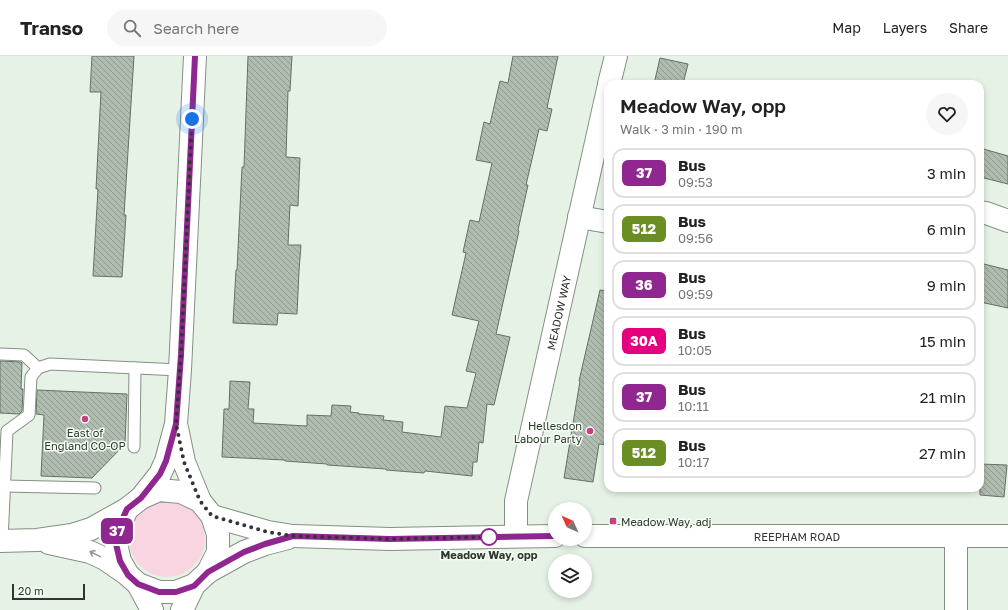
<!DOCTYPE html>
<html lang="en">
<head>
<meta charset="utf-8">
<style>
	:root { --surface:#fff; --page:#f6f6f6; --text:#222; --muted:#767676; --line:#e0e0e0 }
	body { margin:0; font-family:"Golos Text",sans-serif; background:var(--page); color:var(--text); height:100vh; display:flex; flex-direction:column; font-size:15px; white-space:nowrap }
	* { box-sizing:border-box; margin:0 }
	p { font-size:13px; color:var(--muted) }
	.icon { flex:none; width:22px; height:22px; fill:none; stroke:currentColor; stroke-width:2; stroke-linecap:round; stroke-linejoin:round }
	.map { position:relative; flex:1; overflow:hidden }
	.sheet { position:absolute; left:604px; top:24px; width:380px; height:412px; display:flex; flex-direction:column; background:var(--surface); border-radius:12px; box-shadow:0 2px 6px #0003 }
	.sheet>* { flex:none }
	.badge { padding:0 8px; border-radius:6px; font-size:14px; line-height:26px }
	.needle { width:26px; rotate:315deg }
	.tools { position:absolute; left:548px; top:446px; display:grid; gap:8px }
	.tools a { display:grid; place-items:center; width:44px; height:44px; border-radius:50%; background:var(--surface); box-shadow:0 2px 6px #0003; font-size:20px }
	.scale { position:absolute; left:12px; bottom:10px; width:73px; box-sizing:border-box; padding-left:4px; border:2px solid #313631; border-top:0; font-size:11px; line-height:14px; white-space:nowrap; color:#313631; -webkit-text-stroke:3px #f4fef4; paint-order:stroke }
	.you { position:absolute; width:20px; height:20px; margin:-10px; border:3px solid #fff; border-radius:50%; background:#1a73e8; box-shadow:0 0 0 6px #1a73e833 }
	.map>.badge { position:absolute; translate:-50% -50%; box-shadow:0 0 0 2px #fff }
	.round { display:grid; place-items:center; flex:none; width:42px; height:42px; border-radius:21px; background:var(--page) }
	.head { display:flex; align-items:center; justify-content:space-between; height:68px; padding:0 16px }
	h1 { font-size:19px; font-weight:600; line-height:30px }
	ul { padding:0; list-style:none }
	li { display:flex; align-items:center; gap:12px; height:50px; margin:0 8px 6px; padding:0 8px; border:2px solid var(--line); border-radius:12px }
	li div { flex:1 }
	li b { display:block; font-size:15px }
	li em { font-style:normal }
	li .badge { min-width:44px; font-weight:700; text-align:center }
	header { display:flex; align-items:center; gap:24px; box-sizing:border-box; height:56px; padding:0 20px; background:var(--surface); border-bottom:1px solid var(--line) }
	header strong { font-size:19px }
	nav { display:flex; gap:22px; margin-inline-start:auto; font-size:14px }
	.search { width:280px; height:36px; background:var(--page); display:flex; align-items:center; gap:10px; box-sizing:border-box; padding:0 14px; border-radius:22px; color:var(--muted); font-size:15px }
	.map>svg:first-child { display:block }
	.green { fill:#f9d4e1 }
	.building { fill:url(#building-back-hatch); stroke:#667166 }
	.lines { fill:none; stroke-linecap:round; stroke-linejoin:round }
	.lane-casing { stroke:#849084; stroke-width:13 }
	.street-casing { stroke:#849084; stroke-width:24 }
	.secondary-casing { stroke:#849084; stroke-width:24 }
	.lane { stroke:#fff; stroke-width:11 }
	.street { stroke:#fff; stroke-width:22 }
	.secondary { stroke:#fff; stroke-width:22 }
	.oneway { stroke:#989a98 }
	.line-casing { stroke:#fff; stroke-width:9 }
	.line { stroke:#90268f; stroke-width:6 }
	.walk { stroke:#313631; stroke-width:4; stroke-dasharray:0 7.2 }
	.poi-dot { fill:#c74080; stroke:#f4fef4; stroke-width:1.5 }
	.stop-dot { fill:#fff; stroke:#90268f; stroke-width:2 }
	.labels { text-anchor:middle; dominant-baseline:central; stroke-width:3; stroke-linejoin:round; paint-order:stroke }
	.street-label { font-size:11px; fill:#313631; stroke:#f4fef4 }
	.poi-label { font-size:11px; fill:#313631; stroke:#f4fef4; text-anchor:end }
	.stop-label { font-size:11px; font-weight:bold; fill:#313631; stroke:#f4fef4 }
</style>
</head>
<body>
<header>
<strong>Transo</strong>
<div class="search"><svg class="icon" aria-label="search" viewBox="0 0 24 24"><circle cx="10" cy="10" r="6"/><path d="M15 15l6 6"/></svg>Search here</div>
<nav><a>Map</a><a>Layers</a><a>Share</a></nav>
</header>
<div class="map">
<svg width="1008" height="554" viewBox="0 0 1008 554">
	<defs>
		<pattern id="building-back-hatch" width="6" height="6" patternUnits="userSpaceOnUse"><rect width="6" height="6" fill="#b0bcb0"/><path d="M-1 5l2 2M0 0l6 6M5-1l2 2" fill="none" stroke="#909a90"/></pattern>
	</defs>
	<rect width="100%" height="100%" fill="#e5f2e5"/>
	<circle class="green" cx="167" cy="483" r="38"/>
	<g class="building">
		<polygon points="92,0 134,0 124,159 126,159 122,221 93,220 98,133 96,133 101,36 90,36"/>
		<polygon points="248,0 292,0 290,35 288,35 286,101 300,102 298,150 290,149 288,189 301,189 299,215 297,258 278,257 277,269 233,267 236,214 237,214 242,111 244,111"/>
		<polygon points="513,0 558,0 547,52 552,53 547,75 539,73 526,129 528,129 518,174 519,175 496,278 510,281 494,349 487,348 483,387 479,386 477,406 473,406 472,420 425,415 424,417 386,414 386,413 327,409 327,408 285,405 285,404 222,401 224,353 229,353 230,325 250,326 248,353 254,353 253,367 307,370 307,359 331,360 332,349 351,350 350,356 359,357 359,358 384,360 383,364 403,366 402,376 441,381 445,350 467,352 476,317 466,315 479,265 452,259 466,197 463,196 470,164 479,166 492,107 476,104 484,66 490,68 500,25 508,27"/>
		<polygon points="660,2 688,8 683,28 654,28"/>
		<polygon points="980,92 1008,100 1008,128 980,121"/>
		<polygon points="980,207 1008,214 1008,252 980,246"/>
		<polygon points="600,234 608,235 608,389 599,388 593,426 564,422 580,325 579,325"/>
		<polygon points="0,305 21,306 22,307 21,333 23,333 22,355 19,358 0,357"/>
		<polygon points="37,334 127,338 125,388 92,422 41,420 44,359 36,358"/>
		<polygon points="980,408 1007,409 1004,441 980,439"/>
	</g>
	<g class="lines">
		<defs>
			<g id="lane">
				<polyline points="0,298 24,299 38,312"/>
				<polyline points="134,391 135,312"/>
				<polyline points="4,430 95,432"/>
				<polyline points="2,485 7,375 29,359 31,321 38,312 50,308 180,314"/>
			</g>
			<g id="street">
				<polyline points="609,28 616,0"/>
				<polyline points="980,156 986,157 1008,165"/>
				<polyline points="579,161 608,166"/>
				<path id="s1" d="M516,480V445L608,33"/>
				<polyline points="956,481 956,554"/>
			</g>
			<g id="secondary">
				<polyline points="177,372 184,406 200,445"/>
				<polyline points="141,442 160,418 166,405 176,368 180,314 195,0"/>
				<polyline points="127,453 118,473 116,488 120,505 128,519"/>
				<polyline points="212,460 268,476 293,480 390,483 555,480"/>
				<path id="s2" d="M585,480H1008"/>
				<polyline points="0,485 37,484 72,479 91,473 127,453 141,442 159,434 181,436 200,445 212,460 218,478 218,496 208,516"/>
				<polyline points="49,487 90,496 105,503 128,519 138,528 159,536 176,536 194,529 208,516 244,496 265,488 288,482"/>
				<polyline points="138,528 152,554"/>
				<polyline points="182,554 194,529"/>
			</g>
		</defs>
		<use href="#lane" class="lane-casing"/>
		<use href="#street" class="street-casing"/>
		<use href="#secondary" class="secondary-casing"/>
		<use href="#lane" class="lane"/>
		<use href="#street" class="street"/>
		<use href="#secondary" class="secondary"/>
	</g>
	<defs><path id="oneway-shaft" d="M-6 0H5M1.5-3L5.5 0L1.5 3" fill="none" stroke-width="1.6" stroke-linecap="round" stroke-linejoin="round"/></defs>
	<use class="oneway" href="#oneway-shaft" transform="translate(95 498) rotate(-154)"/>
	<g class="lines">
		<defs>
			<polyline id="line" points="195,0 181,299 176,368 166,405 160,418 141,442 127,453 118,473 116,488 120,505 128,519 138,528 159,536 176,536 194,530 208,516 244,496 265,488 293,480 390,483 555,480"/>
		</defs>
		<use href="#line" class="line-casing"/>
		<use href="#line" class="line"/>
		<polyline class="walk" points="192,63 181,299 176,368 184,406 200,445 212,460 268,476 293,480 390,483 489,481"/>
	</g>
	<g class="poi-dot">
		<circle cx="85" cy="363" r="4"/>
		<circle cx="590" cy="375" r="4"/>
		<rect x="609" y="461" width="8" height="8" rx="2"/>
	</g>
	<circle class="stop-dot" cx="489" cy="481" r="8"/>
	<g class="labels">
		<g class="street-label">
			<text stroke="none"><textPath href="#s1" startOffset="228">MEADOW WAY</textPath></text>
			<text stroke="none"><textPath href="#s2" startOffset="212">REEPHAM ROAD</textPath></text>
		</g>
		<g class="poi-label">
			<text x="582" y="369">Hellesdon<tspan x="582" dy="13">Labour Party</tspan></text>
			<text x="85" y="376" text-anchor="middle">East of<tspan x="85" dy="13">England CO-OP</tspan></text>
			<text x="621" y="465" text-anchor="start">Meadow Way, adj</text>
		</g>
		<g class="stop-label">
			<text x="489" y="498">Meadow Way, opp</text>
		</g>
	</g>
</svg>
<div class="tools">
<a><svg class="needle" viewBox="-14 -14 28 28"><path d="M0-13l5 13h-10z" fill="#e53935"/><path d="M0 13l5-13h-10z" fill="#767676"/></svg></a>
<a><svg class="icon" aria-label="layers" viewBox="0 0 24 24"><path d="M12 4l9 5-9 5-9-5zM3 14l9 5 9-5"/></svg></a>
</div>
<div class="scale">20 m</div>
<div class="you" style="left:192px;top:63px"></div>
<b class="badge" style="left:117px;top:475px;background:#90268f;color:#fff">37</b>
<section class="sheet">
<div class="head"><div><h1>Meadow Way, opp</h1><p>Walk · 3 min · 190 m</p></div><a class="round"><svg class="icon" aria-label="heart" viewBox="0 0 24 24"><path d="M12 20l-8-8c-3-5 5-10 8-4 3-6 11-1 8 4z"/></svg></a></div>
<ul>
<li><span class="badge" style="background:#90268f;color:#fff">37</span><div><b>Bus</b><p>09:53</p></div><em>3 min</em></li>
<li><span class="badge" style="background:#6b8e23;color:#fff">512</span><div><b>Bus</b><p>09:56</p></div><em>6 min</em></li>
<li><span class="badge" style="background:#90268f;color:#fff">36</span><div><b>Bus</b><p>09:59</p></div><em>9 min</em></li>
<li><span class="badge" style="background:#e6007e;color:#fff">30A</span><div><b>Bus</b><p>10:05</p></div><em>15 min</em></li>
<li><span class="badge" style="background:#90268f;color:#fff">37</span><div><b>Bus</b><p>10:11</p></div><em>21 min</em></li>
<li><span class="badge" style="background:#6b8e23;color:#fff">512</span><div><b>Bus</b><p>10:17</p></div><em>27 min</em></li>
</ul>
</section>
</div>
</body>
</html>
